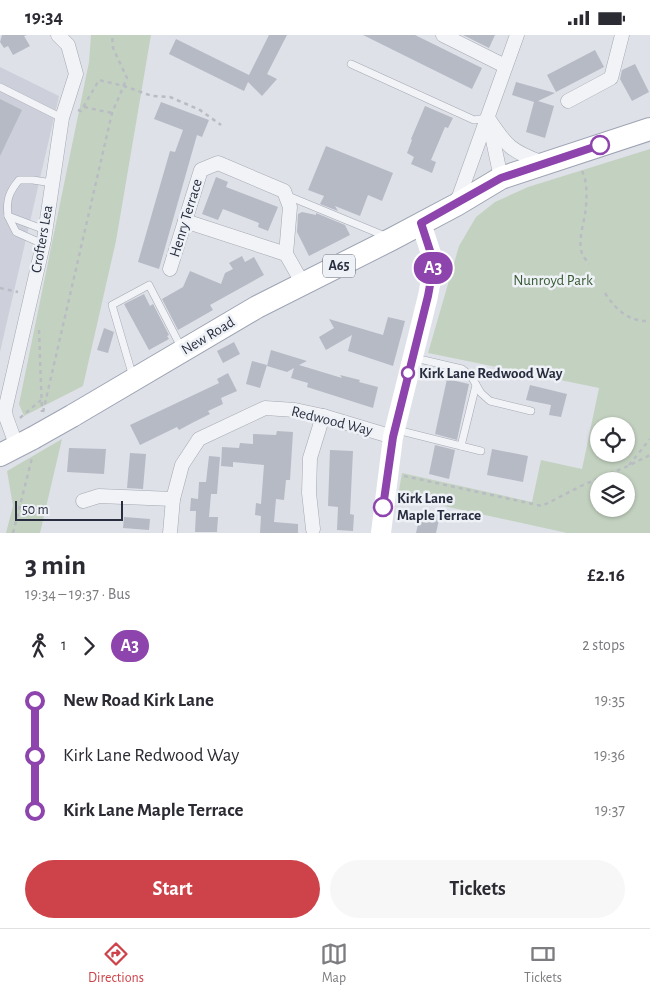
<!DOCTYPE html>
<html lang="en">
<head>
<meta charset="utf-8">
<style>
	:root { --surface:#fff; --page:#f7f7f7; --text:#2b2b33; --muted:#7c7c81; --line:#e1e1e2; --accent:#ce4349 }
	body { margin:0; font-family:"Alegreya Sans",sans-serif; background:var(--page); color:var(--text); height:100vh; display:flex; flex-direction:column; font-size:19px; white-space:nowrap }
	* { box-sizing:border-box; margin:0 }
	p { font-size:16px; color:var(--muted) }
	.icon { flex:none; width:28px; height:28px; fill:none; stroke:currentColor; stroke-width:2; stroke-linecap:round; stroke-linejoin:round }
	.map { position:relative; height:498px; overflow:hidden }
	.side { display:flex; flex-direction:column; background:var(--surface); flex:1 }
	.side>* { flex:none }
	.badge { padding:0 10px; border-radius:16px; font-size:18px; line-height:32px }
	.fabs { position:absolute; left:590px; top:382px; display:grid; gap:10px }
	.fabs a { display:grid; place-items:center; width:45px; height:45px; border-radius:50%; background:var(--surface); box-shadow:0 1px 4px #0004; font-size:25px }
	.scale { position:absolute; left:15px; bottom:12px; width:108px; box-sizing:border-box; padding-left:5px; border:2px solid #282e3f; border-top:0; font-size:14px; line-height:18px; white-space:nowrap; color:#282e3f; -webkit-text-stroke:4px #eef1f6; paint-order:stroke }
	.map>.badge { position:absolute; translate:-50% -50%; box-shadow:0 0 0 2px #fff }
	.legs { display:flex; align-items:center; gap:8px; height:55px; padding:0 25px; font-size:16px }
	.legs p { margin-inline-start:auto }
	.head { display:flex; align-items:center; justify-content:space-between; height:85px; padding:0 25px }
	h1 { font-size:28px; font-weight:600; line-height:38px }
	.button { display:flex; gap:10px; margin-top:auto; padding:10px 25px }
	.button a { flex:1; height:58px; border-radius:30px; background:var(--accent); color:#fff; font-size:20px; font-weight:600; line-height:58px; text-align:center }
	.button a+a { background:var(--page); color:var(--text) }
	ul { padding:0 25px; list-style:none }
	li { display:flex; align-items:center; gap:18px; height:55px; font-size:19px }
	li i { display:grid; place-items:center; width:8px; height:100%; margin:0 6px; background:currentColor }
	li i::after { content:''; width:12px; height:12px; margin:-6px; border:4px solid; border-radius:50%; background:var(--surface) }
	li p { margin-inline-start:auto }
	li:first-child i { background:linear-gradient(#0000 50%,currentColor 0) }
	li:last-child i { background:linear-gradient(currentColor 50%,#0000 0) }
	.status { display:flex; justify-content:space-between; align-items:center; height:35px; padding:0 25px; background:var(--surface); direction:ltr }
	.status svg { height:14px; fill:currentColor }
	.menu { display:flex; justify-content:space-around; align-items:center; height:70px; border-top:1px solid var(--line); background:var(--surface); font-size:14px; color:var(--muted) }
	.menu a { display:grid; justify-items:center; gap:2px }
	.menu .active { color:var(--accent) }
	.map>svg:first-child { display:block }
	.built { fill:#cdd0da }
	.green { fill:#c3d2c0; fill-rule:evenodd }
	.building { fill:#b6bac5 }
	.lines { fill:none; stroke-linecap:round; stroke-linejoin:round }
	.lane-casing { stroke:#a4a8b2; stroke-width:8 }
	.street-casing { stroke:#a4a8b2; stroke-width:15 }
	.primary-casing { stroke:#9ea4b4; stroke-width:24 }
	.path { stroke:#b9bcc3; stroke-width:2.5; stroke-dasharray:4 4; stroke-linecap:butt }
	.lane { stroke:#f2f3f7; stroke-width:7 }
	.street { stroke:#f2f3f7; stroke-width:14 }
	.secondary { stroke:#fff; stroke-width:20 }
	.primary { stroke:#fff; stroke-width:22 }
	.primary-bridge-casing { stroke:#9ea4b4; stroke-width:24; stroke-linecap:butt }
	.primary-bridge { stroke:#fff; stroke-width:22 }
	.line-1-casing { stroke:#fff; stroke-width:11 }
	.line-1 { stroke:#8e44ad; stroke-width:8 }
	.stop-1-dot { fill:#fff; stroke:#8e44ad; stroke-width:2.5 }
	.labels { text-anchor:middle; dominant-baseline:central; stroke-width:5; stroke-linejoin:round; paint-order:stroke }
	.shield { fill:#eef1f6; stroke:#636876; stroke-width:1 }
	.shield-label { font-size:14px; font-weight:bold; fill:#282e3f }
	.street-label { font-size:15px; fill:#282e3f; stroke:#eef1f6 }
	.park-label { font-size:15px; fill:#385b35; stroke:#eef1f6 }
	.stop-label { font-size:15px; font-weight:bold; fill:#282e3f; stroke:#eef1f6; text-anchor:start }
</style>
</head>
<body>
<div class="status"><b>19:34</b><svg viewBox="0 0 49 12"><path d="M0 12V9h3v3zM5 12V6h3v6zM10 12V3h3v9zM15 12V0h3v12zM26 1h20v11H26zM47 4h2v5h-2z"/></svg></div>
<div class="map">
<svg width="650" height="498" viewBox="0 0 650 498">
	<rect width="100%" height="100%" fill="#dfe1e8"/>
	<polygon class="built" points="0,32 59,61 0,317"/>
	<g class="green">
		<polygon points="91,0 151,0 116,206 83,351 24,381 19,369 89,27"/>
		<path d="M650,114V498H567L398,461L402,438L532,467L541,425L582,434L599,353L428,318L459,211L476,182L495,167L528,152ZM626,391V419H599V391ZM626,446V474H599V446Z"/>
		<polygon points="62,404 40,498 6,498 13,471 7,436"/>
	</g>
	<g class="building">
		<polygon points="2,0 27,0 24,1 30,11 13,20 8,11 4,13 0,7"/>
		<polygon points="269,0 287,0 267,39 277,44 262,61 248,47 244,56 169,19 176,4 249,40"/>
		<polygon points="363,0 415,0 482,33 472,54"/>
		<polygon points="463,0 495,0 489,13"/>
		<polygon points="595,15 604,32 556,57 547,40"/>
		<polygon points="635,29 649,57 632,66 620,44 622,35"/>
		<polygon points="516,47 555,58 538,66 554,71 545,103 526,97 534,67 512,60"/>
		<polygon points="0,64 22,75 0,121"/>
		<polygon points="161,67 209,85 202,102 197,100 159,234 138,227 170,116 175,117 183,95 154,84"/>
		<polygon points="425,71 453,83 448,93 445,92 431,125 436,127 432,138 411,129 414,122 407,118 412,105 411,104"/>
		<polygon points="326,111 393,138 382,166 368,160 360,181 335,171 338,176 320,169 324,161 308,155"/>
		<polygon points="216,142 228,147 226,152 278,172 268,196 258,192 259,188 223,174 218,185 202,179"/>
		<polygon points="302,177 316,180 316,178 345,190 350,200 309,221 297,197 298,179"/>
		<polygon points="242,221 245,227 254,222 264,240 210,270 213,275 178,295 162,264 183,252 190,236 221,249 225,238 233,234 229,228"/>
		<polygon points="144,259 150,271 153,269 169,300 167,301 169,304 149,315 124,269"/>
		<polygon points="388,282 405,286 393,331 348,316 352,300 326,315 319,302 334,293 329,284 383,300"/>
		<polygon points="104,293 114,297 108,318 97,315"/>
		<polygon points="234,307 240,319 223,328 217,316"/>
		<polygon points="271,315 307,326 299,330 342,343 340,340 360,345 359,347 378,352 373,373 307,352 308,348 291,343 294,333 287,337 267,331"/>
		<polygon points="252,326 267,330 260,353 246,349"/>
		<polygon points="228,338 237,356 221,363 223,369 208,376 210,379 192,388 179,395 177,392 140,410 130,390 219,348 217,344"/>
		<polygon points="447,344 469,349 457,405 435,399"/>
		<polygon points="530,350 567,359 561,382 549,380 551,370 526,365"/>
		<polygon points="277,396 293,397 290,445 286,445 284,465 276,464 274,487 298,489 298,498 260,498 261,481 255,480 256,468 261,469 264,430 233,427 233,432 221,431 222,412 239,413 240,408 253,409 253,399 276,400"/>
		<polygon points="435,410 455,415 449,444 429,439"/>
		<polygon points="69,413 106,414 104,439 67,437"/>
		<polygon points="492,414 528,421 523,447 487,440"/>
		<polygon points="330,415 353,416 350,479 354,480 353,496 337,495 338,472 328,471"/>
		<polygon points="130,418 146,419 143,454 127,453"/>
		<polygon points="209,421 220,422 217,459 211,459 209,482 218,482 217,497 195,497 196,476 190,476 191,463 198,464 199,447 206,447"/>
		<polygon points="421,476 440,480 436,498 416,498"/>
		<polygon points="124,482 150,484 149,495 123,493"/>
	</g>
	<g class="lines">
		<defs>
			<g id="lane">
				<polyline points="351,29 474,85 487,83"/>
				<polyline points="0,52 62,83"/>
				<polyline points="293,163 385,201"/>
				<polyline points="8,181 16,197 43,209"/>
				<path d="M45,195L8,181C6,165 9,157 19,145H33L52,148"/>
				<polyline points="415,323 462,334 471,341 481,358 490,366 531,376"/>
				<polyline points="133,342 112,270 149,250 182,314"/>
				<polyline points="397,395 481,416"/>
				<polyline points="461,411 476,350"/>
			</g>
			<g id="street">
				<polyline points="443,0 505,31"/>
				<polyline points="568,66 611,43 622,0"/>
				<path d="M488,83C507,112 511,116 543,128"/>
				<polyline points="490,91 501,143"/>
				<polyline points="456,170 517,0"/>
				<polyline points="185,186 286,219 303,249"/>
				<polyline points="170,234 201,135 218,128 284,156 290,172 286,219"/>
				<polyline points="17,412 6,382 5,375 44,205 62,83 76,39 68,10 58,0"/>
				<polyline points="83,466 99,461 173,464"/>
				<polyline points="313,494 309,458 310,423 323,381"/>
				<polyline points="170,498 173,464 182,430 199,404 265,373 295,375 323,381 393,402"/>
			</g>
			<g id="primary">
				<polyline points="72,381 257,272 392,204 456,170 501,143 650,94"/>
				<polyline points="0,420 33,403"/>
			</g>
		</defs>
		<use href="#lane" class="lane-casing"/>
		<use href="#street" class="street-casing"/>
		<use href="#primary" class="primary-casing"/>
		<g class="path">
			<polyline points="84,72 112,78"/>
			<polyline points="78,75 81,76 99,45 124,51 152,61 170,62 200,75 221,90"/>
			<path d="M582,136C588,147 587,166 585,179C583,191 579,203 581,215C582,220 586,225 589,229"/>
			<polyline points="0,253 18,257"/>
			<path d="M605,258C616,275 629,287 650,286"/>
			<polyline points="39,295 42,377"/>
			<polyline points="43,377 112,78 127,43 113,13 112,0"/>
			<polyline points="20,383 41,365"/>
			<polyline points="629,430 650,404"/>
			<polyline points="404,441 542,471 583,450 628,431 650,420"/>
			<polyline points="13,498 32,423"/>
		</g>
		<use href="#lane" class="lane"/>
		<use href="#street" class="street"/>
		<polyline class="secondary" points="381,498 393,402 428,261 434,228 421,188"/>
		<use href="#primary" class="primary"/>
		<defs>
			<polyline id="primary-bridge" points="33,403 72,381"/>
		</defs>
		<use href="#primary-bridge" class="primary-bridge-casing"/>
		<use href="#primary-bridge" class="primary-bridge"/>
	</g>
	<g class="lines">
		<defs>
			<polyline id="line-1" points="383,472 393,402 428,261 434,228 421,188 501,143 600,110"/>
		</defs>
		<use href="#line-1" class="line-1-casing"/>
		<use href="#line-1" class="line-1"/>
	</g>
	<g class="stop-1-dot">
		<circle cx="600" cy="110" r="9"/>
		<circle cx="408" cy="338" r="6"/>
		<circle cx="383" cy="472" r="9"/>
	</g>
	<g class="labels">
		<rect class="shield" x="323" y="219.5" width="32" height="23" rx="4"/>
		<g class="shield-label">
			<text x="339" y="231">A65</text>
		</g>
		<g class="street-label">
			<text transform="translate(186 183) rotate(-73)">Henry Terrace</text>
			<text transform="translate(42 204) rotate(-80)">Crofters Lea</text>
			<text transform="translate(208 301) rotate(-31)">New Road</text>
			<text transform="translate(332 386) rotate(14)">Redwood Way</text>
		</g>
		<g class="park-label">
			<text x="553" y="245">Nunroyd Park</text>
		</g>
		<g class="stop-label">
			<text x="419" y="338">Kirk Lane Redwood Way</text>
			<text x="397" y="463">Kirk Lane<tspan x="397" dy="17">Maple Terrace</tspan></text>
		</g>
	</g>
</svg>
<div class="fabs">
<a><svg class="icon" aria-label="locate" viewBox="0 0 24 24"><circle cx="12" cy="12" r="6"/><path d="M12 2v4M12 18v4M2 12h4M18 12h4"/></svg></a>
<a><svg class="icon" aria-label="layers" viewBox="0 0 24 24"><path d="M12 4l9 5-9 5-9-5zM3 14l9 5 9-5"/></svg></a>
</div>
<div class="scale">50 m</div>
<b class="badge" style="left:433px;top:233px;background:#8e44ad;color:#fff">A3</b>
</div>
<section class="side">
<div class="head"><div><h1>3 min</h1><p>19:34 – 19:37 · Bus</p></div><b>£2.16</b></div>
<div class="legs"><svg class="icon" aria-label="walk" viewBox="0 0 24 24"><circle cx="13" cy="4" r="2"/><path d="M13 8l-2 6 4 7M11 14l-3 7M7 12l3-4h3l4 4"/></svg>1<svg class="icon" aria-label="forward" viewBox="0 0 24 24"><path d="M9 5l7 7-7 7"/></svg><b class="badge" style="background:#8e44ad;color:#fff">A3</b><p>2 stops</p></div>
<ul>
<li><i style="color:#8e44ad"></i><b>New Road Kirk Lane</b><p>19:35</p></li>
<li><i style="color:#8e44ad"></i><span>Kirk Lane Redwood Way</span><p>19:36</p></li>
<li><i style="color:#8e44ad"></i><b>Kirk Lane Maple Terrace</b><p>19:37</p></li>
</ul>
<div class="button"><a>Start</a><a>Tickets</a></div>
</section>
<nav class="menu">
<a class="active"><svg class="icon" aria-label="directions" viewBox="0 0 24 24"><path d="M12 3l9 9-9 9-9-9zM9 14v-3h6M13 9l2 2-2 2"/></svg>Directions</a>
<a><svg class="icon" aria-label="map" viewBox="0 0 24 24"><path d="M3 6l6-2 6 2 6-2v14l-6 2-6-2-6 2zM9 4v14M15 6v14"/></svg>Map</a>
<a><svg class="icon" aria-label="tickets" viewBox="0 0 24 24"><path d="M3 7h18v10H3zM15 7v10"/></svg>Tickets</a>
</nav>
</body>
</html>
